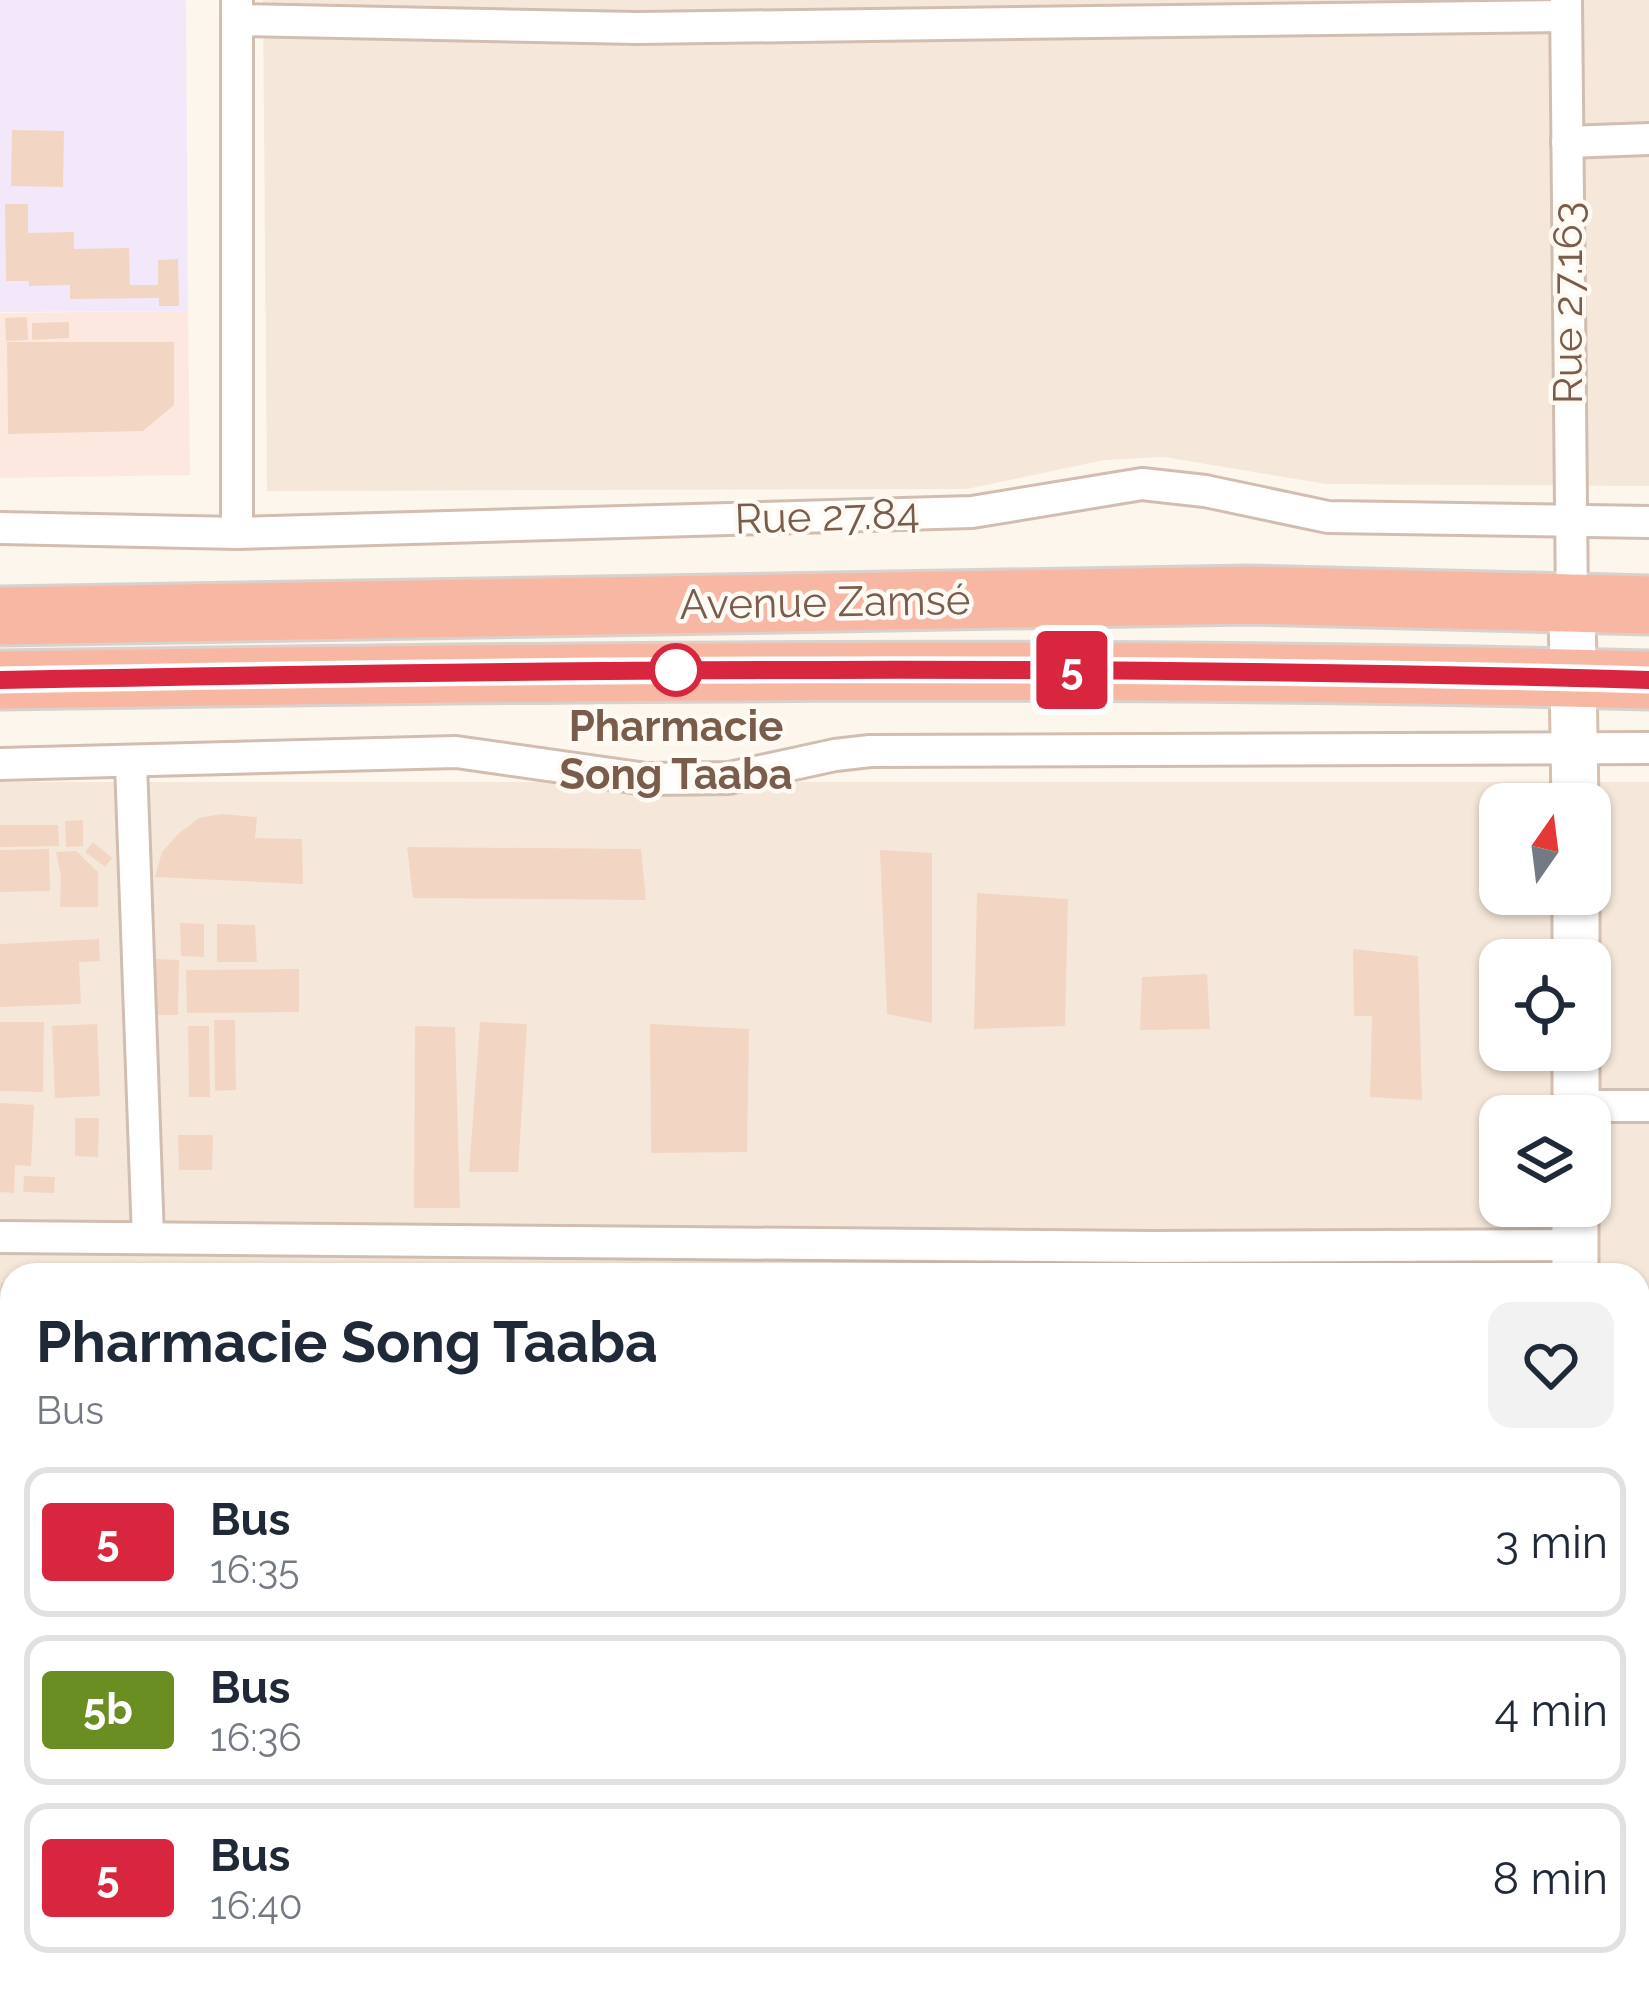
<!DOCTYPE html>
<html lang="en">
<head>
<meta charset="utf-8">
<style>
	:root { --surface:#fff; --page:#f2f2f3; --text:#1f2937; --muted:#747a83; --line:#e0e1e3 }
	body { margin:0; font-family:Raleway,sans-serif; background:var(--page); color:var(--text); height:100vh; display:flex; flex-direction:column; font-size:45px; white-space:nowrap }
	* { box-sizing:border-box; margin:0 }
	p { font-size:39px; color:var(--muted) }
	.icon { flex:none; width:66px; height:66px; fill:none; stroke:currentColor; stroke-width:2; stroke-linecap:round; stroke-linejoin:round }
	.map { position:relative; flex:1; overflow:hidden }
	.drawer { position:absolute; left:0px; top:1263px; width:1650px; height:735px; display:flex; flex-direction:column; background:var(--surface); border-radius:36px 36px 0 0; box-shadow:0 3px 9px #0004 }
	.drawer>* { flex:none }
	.badge { padding:0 24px; border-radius:9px; font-size:42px; line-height:78px }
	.needle { width:78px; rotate:14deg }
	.tools { position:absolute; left:1479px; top:783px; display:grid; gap:24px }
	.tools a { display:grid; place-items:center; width:132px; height:132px; border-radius:24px; background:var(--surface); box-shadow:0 3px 9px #0004; font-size:60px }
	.map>.badge { position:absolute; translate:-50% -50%; box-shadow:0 0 0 6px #fff }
	.round { display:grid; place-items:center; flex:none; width:126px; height:126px; border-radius:24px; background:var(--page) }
	.overview { display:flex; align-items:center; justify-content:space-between; height:204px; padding:0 36px }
	h1 { font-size:57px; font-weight:700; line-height:90px }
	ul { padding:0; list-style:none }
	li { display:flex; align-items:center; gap:36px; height:150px; margin:0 24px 18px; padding:0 12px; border:6px solid var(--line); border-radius:24px }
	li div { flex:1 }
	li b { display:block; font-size:45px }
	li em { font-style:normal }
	li .badge { min-width:132px; font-weight:700; text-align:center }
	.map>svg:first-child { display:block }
	.residential { fill:#f5e8da; fill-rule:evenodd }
	.commercial { fill:#fde8e0 }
	.education { fill:#f3e8fa }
	.building { fill:#f3d5c3 }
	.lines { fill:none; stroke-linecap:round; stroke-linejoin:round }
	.street-casing { stroke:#d1beb0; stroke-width:36 }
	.secondary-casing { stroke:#d6c0b0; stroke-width:51 }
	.highway-casing { stroke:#dad1cd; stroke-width:63 }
	.street { stroke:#fff; stroke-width:30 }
	.secondary { stroke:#fff; stroke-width:45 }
	.highway { stroke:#f7b7a3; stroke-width:57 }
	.line-casing { stroke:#fff; stroke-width:27 }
	.line { stroke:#d7263d; stroke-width:18 }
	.stop-dot { fill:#fff; stroke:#d7263d; stroke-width:6 }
	.labels { text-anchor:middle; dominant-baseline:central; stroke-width:9; stroke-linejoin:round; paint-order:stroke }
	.street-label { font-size:42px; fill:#7a5c4d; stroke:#fffaf3 }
	.stop-label { font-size:42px; font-weight:bold; fill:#7a5c4d; stroke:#fffaf3 }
</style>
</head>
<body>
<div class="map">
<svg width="1649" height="1997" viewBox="0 0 1649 1997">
	<rect width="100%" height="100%" fill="#fdf6ec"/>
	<g class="residential">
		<polygon points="263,0 1649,0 1649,486 1326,484 1164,457 1104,460 967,489 267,491"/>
		<path d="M0,782H1649V1997H0ZM1500,804H1590V894H1500ZM1500,960H1590V1050H1500ZM1500,1116H1590V1206H1500ZM12,1275H1638V1986H12Z"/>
	</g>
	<polygon class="commercial" points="188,311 190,475 0,478 0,313"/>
	<polygon class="education" points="0,0 186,0 188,311 0,312"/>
	<g class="building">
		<polygon points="12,130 64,131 63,187 11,186"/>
		<polygon points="5,204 28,204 28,233 74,232 74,249 129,248 130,285 158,285 158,260 178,259 179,306 159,306 159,298 70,299 70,285 29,286 29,281 6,281"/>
		<polygon points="27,317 28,340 6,341 5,318"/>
		<polygon points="69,322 69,338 32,340 32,323"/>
		<polygon points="7,342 174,342 174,405 143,431 8,434"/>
		<polygon points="221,814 257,817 255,838 302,839 303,884 155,877 162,852 178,834 199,818"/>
		<polygon points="83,820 83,846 66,847 65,821"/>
		<polygon points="0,825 58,825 59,846 0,847"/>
		<polygon points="93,842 112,858 105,867 85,852"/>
		<polygon points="407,847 641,849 646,900 413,898"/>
		<polygon points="49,849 50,891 0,892 0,850"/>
		<polygon points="880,850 932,853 932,1023 887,1014"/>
		<polygon points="76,851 98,872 98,907 60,907 61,876 56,852"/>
		<polygon points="977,893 1068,899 1065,1026 974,1029"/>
		<polygon points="180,923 204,924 204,957 181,956"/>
		<polygon points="217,924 255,925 257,962 217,962"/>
		<polygon points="99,939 100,961 79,962 81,1004 0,1007 0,944"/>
		<polygon points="1353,949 1418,956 1422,1100 1370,1097 1372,1016 1354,1016"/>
		<polygon points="153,959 179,960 178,1015 152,1015"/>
		<polygon points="299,969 299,1012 187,1013 186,970"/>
		<polygon points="1207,974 1210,1029 1140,1030 1142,977"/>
		<polygon points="214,1020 235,1020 236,1090 215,1091"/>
		<polygon points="0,1022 44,1022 43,1092 0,1091"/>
		<polygon points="480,1022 527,1024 518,1172 469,1172"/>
		<polygon points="97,1024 100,1096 55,1098 52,1026"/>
		<polygon points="650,1024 749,1029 747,1152 651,1153"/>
		<polygon points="188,1026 209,1026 210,1097 189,1097"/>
		<polygon points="415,1026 455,1027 460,1208 414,1208"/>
		<polygon points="0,1103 34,1105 31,1166 15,1165 14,1193 0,1192"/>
		<polygon points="75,1118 99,1118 98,1157 75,1156"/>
		<polygon points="178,1135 213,1135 212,1170 179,1170"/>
		<polygon points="24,1176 55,1177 54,1193 23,1192"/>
		<polygon points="1,1283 12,1284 12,1312 1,1312"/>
		<rect x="0" y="1357" width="12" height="41"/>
		<polygon points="0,1684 12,1684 12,1725 0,1726"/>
	</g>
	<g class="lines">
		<defs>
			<g id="street">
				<polyline points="237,0 237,533"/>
				<polyline points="1566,0 1572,605"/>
				<polyline points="237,20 637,28 1566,16"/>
				<polyline points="1567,142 1649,139"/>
				<polyline points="0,528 237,533 972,512 1142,484 1205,491 1328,517 1649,522"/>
				<polyline points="131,763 148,1238"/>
				<polyline points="0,764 456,752 646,779 729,778 835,755 870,751 1649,748"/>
				<polyline points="1577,1106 1649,1106"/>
				<polyline points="0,1237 1152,1247 1575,1245"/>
				<polyline points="1638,1405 1649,1405"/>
				<polyline points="0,1574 12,1574"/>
				<polyline points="1638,1748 1649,1749"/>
				<polyline points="0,1898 12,1898"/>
				<polyline points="831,1986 831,1997"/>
				<polyline points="1157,1986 1157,1997"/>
			</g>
			<g id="secondary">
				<polyline points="1572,605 1575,804"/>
				<polyline points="1576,894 1576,960"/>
				<polyline points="1576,1050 1576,1116"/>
				<polyline points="1575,1275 1575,1206"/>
				<polyline points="1573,1997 1573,1986"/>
			</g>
			<g id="highway">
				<polyline points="0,616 1248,595 1649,605"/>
				<path d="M0,680C550,672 1099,665 1649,680"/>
			</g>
		</defs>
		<use href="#street" class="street-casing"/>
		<use href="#secondary" class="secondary-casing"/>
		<use href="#highway" class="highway-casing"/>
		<use href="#street" class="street"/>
		<use href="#secondary" class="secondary"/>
		<use href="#highway" class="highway"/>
	</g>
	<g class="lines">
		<defs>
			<path id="line" d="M0,680C549,669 1100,664 1649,680"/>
		</defs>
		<use href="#line" class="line-casing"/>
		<use href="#line" class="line"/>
	</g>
	<circle class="stop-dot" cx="676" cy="670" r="24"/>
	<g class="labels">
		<g class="street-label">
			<text transform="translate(1567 303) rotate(-90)">Rue 27.163</text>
			<text transform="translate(827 516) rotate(-2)">Rue 27.84</text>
			<text transform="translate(825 602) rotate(-1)">Avenue Zamsé</text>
		</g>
		<g class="stop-label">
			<text x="676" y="726">Pharmacie<tspan x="676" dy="48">Song Taaba</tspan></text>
		</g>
	</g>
</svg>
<div class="tools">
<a><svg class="needle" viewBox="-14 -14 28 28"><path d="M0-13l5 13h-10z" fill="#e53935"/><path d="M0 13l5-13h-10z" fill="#747a83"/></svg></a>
<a><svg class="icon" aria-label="locate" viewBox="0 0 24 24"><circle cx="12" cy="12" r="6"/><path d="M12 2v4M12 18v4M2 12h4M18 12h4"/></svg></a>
<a><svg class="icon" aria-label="layers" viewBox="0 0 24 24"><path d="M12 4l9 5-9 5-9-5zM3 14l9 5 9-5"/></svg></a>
</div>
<b class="badge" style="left:1072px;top:670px;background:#d7263d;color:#fff">5</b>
<section class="drawer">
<div class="overview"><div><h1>Pharmacie Song Taaba</h1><p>Bus</p></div><a class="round"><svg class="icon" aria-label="heart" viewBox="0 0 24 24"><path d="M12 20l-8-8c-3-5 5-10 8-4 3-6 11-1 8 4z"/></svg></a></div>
<ul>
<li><span class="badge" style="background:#d7263d;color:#fff">5</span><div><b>Bus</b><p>16:35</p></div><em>3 min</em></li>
<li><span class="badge" style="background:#6b8e23;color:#fff">5b</span><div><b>Bus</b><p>16:36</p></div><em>4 min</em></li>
<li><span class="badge" style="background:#d7263d;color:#fff">5</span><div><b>Bus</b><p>16:40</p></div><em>8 min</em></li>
</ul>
</section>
</div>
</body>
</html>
